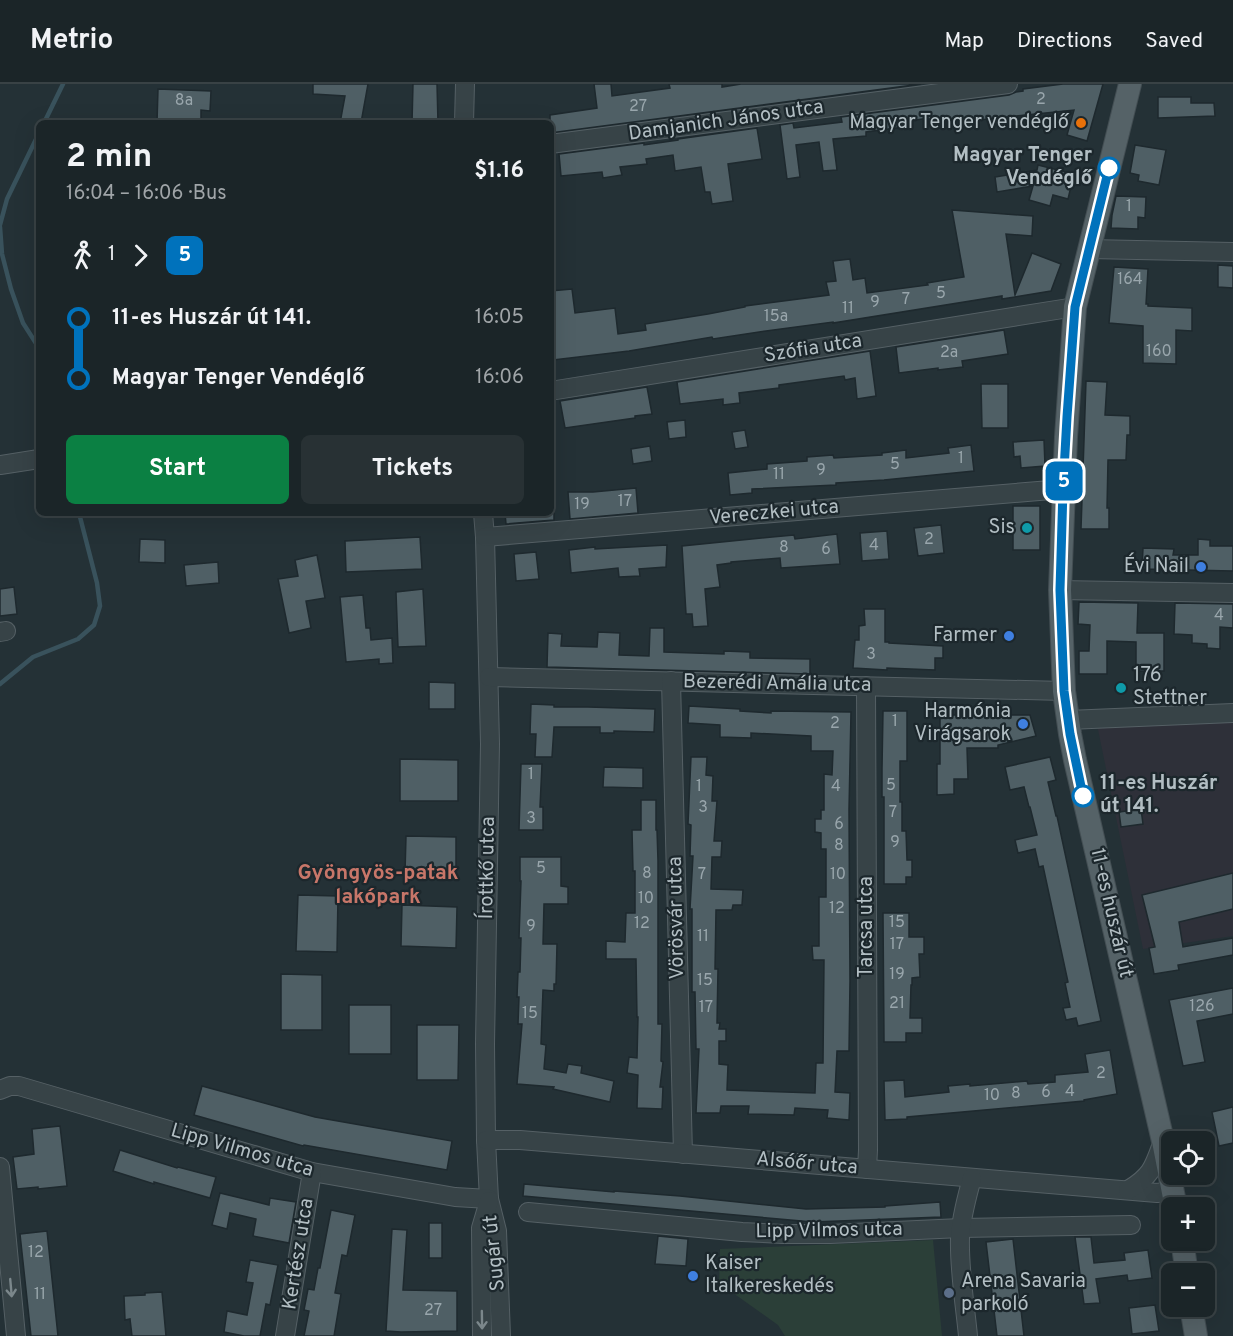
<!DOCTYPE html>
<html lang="en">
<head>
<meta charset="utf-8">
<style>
	:root { --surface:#1b2528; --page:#283134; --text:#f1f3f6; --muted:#a0a5a8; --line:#394245; --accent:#0b8043 }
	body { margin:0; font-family:Overpass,sans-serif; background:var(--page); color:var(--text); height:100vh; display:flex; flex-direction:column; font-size:22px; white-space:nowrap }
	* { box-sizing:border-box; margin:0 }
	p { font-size:20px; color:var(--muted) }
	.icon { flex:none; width:33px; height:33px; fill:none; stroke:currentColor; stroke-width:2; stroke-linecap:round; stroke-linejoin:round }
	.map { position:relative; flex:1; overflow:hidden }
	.side { position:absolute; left:36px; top:36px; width:518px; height:396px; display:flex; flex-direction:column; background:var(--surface); border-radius:9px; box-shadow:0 6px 24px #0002,0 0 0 2px var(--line) }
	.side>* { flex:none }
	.badge { padding:0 12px; border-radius:9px; font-size:21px; line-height:39px }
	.tools { position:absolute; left:1161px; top:1047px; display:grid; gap:12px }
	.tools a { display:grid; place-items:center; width:54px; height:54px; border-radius:9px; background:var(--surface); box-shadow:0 6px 24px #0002,0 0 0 2px var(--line); font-size:30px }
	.map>.badge { position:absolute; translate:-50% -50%; box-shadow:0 0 0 3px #fff }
	.legs { display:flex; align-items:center; gap:9px; height:66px; padding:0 30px; font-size:20px }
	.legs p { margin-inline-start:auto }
	.overview { display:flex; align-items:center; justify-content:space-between; height:102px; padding:0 30px }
	h1 { font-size:33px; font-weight:700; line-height:45px }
	.cta { display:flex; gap:12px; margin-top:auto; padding:12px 30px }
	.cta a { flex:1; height:69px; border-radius:9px; background:var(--accent); color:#fff; font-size:24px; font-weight:700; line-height:69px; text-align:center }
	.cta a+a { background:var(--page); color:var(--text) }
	ul { padding:0 30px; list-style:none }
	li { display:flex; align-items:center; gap:21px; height:60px; font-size:22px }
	li i { display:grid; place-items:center; width:9px; height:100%; margin:0 8px; background:currentColor }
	li i::after { content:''; width:15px; height:15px; margin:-8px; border:4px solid; border-radius:50%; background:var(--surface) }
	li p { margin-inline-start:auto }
	li:first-child i { background:linear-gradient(#0000 50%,currentColor 0) }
	li:last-child i { background:linear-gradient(currentColor 50%,#0000 0) }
	header { display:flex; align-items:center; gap:36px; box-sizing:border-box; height:84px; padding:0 30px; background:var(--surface); border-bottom:2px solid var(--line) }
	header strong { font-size:28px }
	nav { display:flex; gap:33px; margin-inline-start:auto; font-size:21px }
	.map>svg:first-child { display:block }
	.medical { fill:#2e3039 }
	.green { fill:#2b3f38 }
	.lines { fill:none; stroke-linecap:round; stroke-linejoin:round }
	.stream { stroke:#39525c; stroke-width:4.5 }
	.building { fill:#4f5f65; stroke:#1e292e; stroke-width:1.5 }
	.minor-casing { stroke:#556065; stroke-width:20 }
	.major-casing { stroke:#434e53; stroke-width:24 }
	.minor { stroke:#374347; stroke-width:18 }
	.major { stroke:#556267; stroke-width:22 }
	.oneway { stroke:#7b878b }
	.line-1-casing { stroke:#fff; stroke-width:14 }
	.line-1 { stroke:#0072bc; stroke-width:9 }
	.food-dot { fill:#e8710a; stroke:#1c272c; stroke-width:2 }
	.stop-1-dot { fill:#fff; stroke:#0072bc; stroke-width:3 }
	.culture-dot { fill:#0f9aa8; stroke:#1c272c; stroke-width:2 }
	.shop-dot { fill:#3f7fe0; stroke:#1c272c; stroke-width:2 }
	.service-dot { fill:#5c6f8a; stroke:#1c272c; stroke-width:2 }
	.labels { text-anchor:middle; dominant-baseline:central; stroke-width:4.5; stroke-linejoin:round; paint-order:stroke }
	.number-label { font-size:16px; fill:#99a6ac }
	.street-label { font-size:20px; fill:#b2bec3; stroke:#1c272c }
	.poi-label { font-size:20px; fill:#b2bec3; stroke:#1c272c; text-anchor:end }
	.stop-label { font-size:20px; font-weight:bold; fill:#b2bec3; stroke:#1c272c; text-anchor:end }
	.neighbourhood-label { font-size:21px; font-weight:bold; fill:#c77669; stroke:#1c272c }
</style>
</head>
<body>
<header>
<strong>Metrio</strong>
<nav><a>Map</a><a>Directions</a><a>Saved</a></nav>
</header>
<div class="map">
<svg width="1233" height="1252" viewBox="0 0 1233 1252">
	<rect width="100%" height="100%" fill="#243136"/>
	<polygon class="medical" points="1233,625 1233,852 1143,865 1095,631"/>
	<polygon class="green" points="933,1156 942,1252 785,1252 778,1241 719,1199 720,1165"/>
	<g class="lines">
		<g class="stream">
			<polyline points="44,39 63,0"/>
			<polyline points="0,141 7,115 39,49"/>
			<polyline points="0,143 2,170 11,205 23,239 39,264"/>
			<polyline points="0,600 33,573 78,555 94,541 100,522 97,499 79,429"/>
		</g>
	</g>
	<g class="building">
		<polygon points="313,0 368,0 361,39 340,39 345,12 313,10"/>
		<polygon points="413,0 437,0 438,39 412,39"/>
		<polygon points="594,0 611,0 612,12 670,4 669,0 722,0 722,3 741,0 921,0 550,49 550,31 597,24"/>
		<polygon points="1063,0 1103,0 1087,57 1067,51 1074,26 979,36 978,33 929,40 928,34 904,38 904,43 866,48 866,52 833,55 837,86 823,87 819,58 796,61 800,93 787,95 780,41 793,39 794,44 842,38 841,33 1009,11 1016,8 1023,7 1023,5"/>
		<polygon points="158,5 211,7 210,27 201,26 201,39 157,39"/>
		<polygon points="1158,13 1191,13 1191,19 1214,19 1215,32 1158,34"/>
		<polygon points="757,44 762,75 728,80 733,117 712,120 710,108 705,108 701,83 675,87 673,71 646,75 647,80 620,83 622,91 603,94 602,88 561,92 559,70 644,59 644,61 678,56 678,55"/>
		<polygon points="1135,61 1166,66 1159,101 1138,97 1139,91 1130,89"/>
		<polygon points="1038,81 1074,90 1068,115 1053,111 1050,122 1029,116 1033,102 997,108 995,93 1037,86"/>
		<polygon points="1116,112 1146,113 1145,134 1138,133 1138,145 1111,144 1112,131"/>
		<polygon points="952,126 1033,132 1032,152 1006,150 1015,211 1032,169 1061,180 1051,207 1002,215 1002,212 833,239 833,238 766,247 713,255 712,253 629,267 553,276 550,261 554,260 550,230 550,207 572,205 575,229 615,224 618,250 646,246 645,240 708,230 745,223 745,222 829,211 826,198 836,197 833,177 850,175 853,196 865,194 867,209 928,201 927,199 964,193"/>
		<polygon points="1218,181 1233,182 1233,204 1218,203"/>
		<polygon points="1114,183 1148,185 1146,220 1148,220 1148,222 1192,224 1192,247 1176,246 1176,280 1143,279 1143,242 1109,239"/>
		<polygon points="1004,246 1008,270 962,277 963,283 938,286 938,284 899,289 896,263"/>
		<polygon points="870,267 876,312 857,315 855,294 845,296 844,292 779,301 779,304 739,309 740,319 723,321 723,315 680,320 677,298"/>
		<polygon points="1086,297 1107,298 1105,331 1130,332 1130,351 1127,351 1126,376 1108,376 1107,424 1109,424 1109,445 1081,445"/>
		<polygon points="981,300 1008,300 1008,344 982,344"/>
		<polygon points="647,303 652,330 635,332 635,334 565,344 560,317"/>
		<polygon points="685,336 686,353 669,355 667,338"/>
		<polygon points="745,346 748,363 735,365 732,348"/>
		<polygon points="1044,356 1045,382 1021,384 1020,372 1014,373 1013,358"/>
		<polygon points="971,361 974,387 884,396 836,399 836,401 752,405 752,409 730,411 728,389 767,385 767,380 807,377 807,373 833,371 834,374 882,371 882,369 906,366 906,374 949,369 948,364"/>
		<polygon points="650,362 652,377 633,380 631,365"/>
		<polygon points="636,404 638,429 570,435 568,408 593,408"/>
		<rect x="1013" y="422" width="27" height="44"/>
		<polygon points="505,429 554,429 554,436 506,440"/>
		<polygon points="941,441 944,469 918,472 914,444"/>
		<polygon points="887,447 889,475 862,477 860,449"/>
		<polygon points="837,450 840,480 781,484 780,474 731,478 731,479 717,481 720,503 705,505 708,542 693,543 692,530 686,530 682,462 772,453 794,451 795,455"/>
		<polygon points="420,453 422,485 346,488 345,457"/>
		<polygon points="140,455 165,456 165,479 139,478"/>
		<polygon points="1198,455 1210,456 1210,462 1233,462 1233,487 1142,485 1143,464 1174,465 1173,471 1198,471"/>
		<polygon points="667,461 666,483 639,485 640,492 619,493 618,484 571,489 569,466 595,463 595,465"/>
		<polygon points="536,468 539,495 516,497 514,470"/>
		<polygon points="317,471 325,514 306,517 311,544 289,549 278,495 298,492 295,476"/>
		<polygon points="218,478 219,499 186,502 184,481"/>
		<polygon points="14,503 17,530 0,532 0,505"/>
		<polygon points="423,505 426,562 398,563 396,508"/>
		<polygon points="363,511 366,544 370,544 371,556 392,554 393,579 379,580 379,575 346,578 340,513"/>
		<polygon points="1079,518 1138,519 1137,549 1164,549 1164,587 1136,587 1136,558 1107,557 1107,590 1079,590 1079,567 1089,567 1090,541 1078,540"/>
		<polygon points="1175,519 1233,520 1233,544 1220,543 1220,565 1207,564 1207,560 1192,559 1192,551 1174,550"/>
		<polygon points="864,525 885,525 885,558 889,558 889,559 943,562 943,574 935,574 935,586 887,584 887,586 853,584 855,556 859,556 859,542 865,541"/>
		<polygon points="650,544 664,544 664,568 724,570 724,567 750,568 750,574 810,575 810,590 547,583 548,549 562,550 561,562 597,563 598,548 620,549 619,571 649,572"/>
		<polygon points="429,598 455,599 455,625 429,625"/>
		<polygon points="531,620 554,621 554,623 588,623 655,625 654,648 614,647 614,649 600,649 600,643 554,643 552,673 535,673 536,650 530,650"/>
		<polygon points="689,622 740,625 740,627 771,629 771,627 851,628 849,726 850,897 849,967 837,967 835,1008 850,1009 849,1036 827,1034 828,1026 795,1024 794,1031 748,1030 749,1022 721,1022 720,1029 696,1029 699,965 696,965 695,908 692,908 692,825 690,825 693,772 690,772 691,741 688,740 691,673 707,673 706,691 713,692 712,717 717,717 714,757 722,757 721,773 712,773 711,805 743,806 742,821 733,821 732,826 716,826 715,885 718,885 717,939 720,939 719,945 726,945 726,957 719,957 719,980 728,981 727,1006 815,1009 816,979 823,979 824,876 813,876 812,862 819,862 819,813 826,813 826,765 821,765 821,749 815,748 815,735 821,735 821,726 824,726 824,690 832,691 833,667 811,667 811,652 751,649 751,654 720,653 720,641 688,639"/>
		<polygon points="883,627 907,627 907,677 900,677 900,718 902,718 902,747 906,747 907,776 912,776 912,793 906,793 906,800 884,800 884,713 882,713 882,685"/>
		<polygon points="940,631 1030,631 1036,652 998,661 998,664 967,664 968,695 954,695 954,710 937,711 937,680 940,680"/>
		<polygon points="1050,673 1056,696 1048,698 1056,732 1057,732 1101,937 1078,942 1076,934 1066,936 1063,924 1070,923 1065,899 1068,898 1043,782 1039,783 1035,765 1018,769 1015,756 1037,751 1030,723 1029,723 1024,703 1010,706 1005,683"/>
		<polygon points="400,675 458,676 458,717 400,717"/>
		<polygon points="521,680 542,680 540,723 543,723 543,746 519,746"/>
		<polygon points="604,683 643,684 643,704 603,703"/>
		<polygon points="641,716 656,716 656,746 657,746 658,777 658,940 662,940 661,977 663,978 660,1003 663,1003 662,1025 637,1024 638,991 627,989 629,973 637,974 638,933 637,933 636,875 606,875 606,857 625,858 626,829 635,829 635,787 633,787 632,746 641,746"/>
		<polygon points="1141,725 1143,740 1121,743 1119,728"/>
		<polygon points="406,752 456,753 456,790 405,789"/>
		<polygon points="520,773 561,773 561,802 568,803 568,820 544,820 543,860 557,860 556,900 554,900 554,907 543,906 541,960 546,961 544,985 566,989 568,980 582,982 581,989 614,997 610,1018 553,1005 554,1003 517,1000 522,940 518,940 519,913 517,913 518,888 520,888 521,854 519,854 521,797 520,797"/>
		<polygon points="1233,789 1233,825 1179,838 1183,863 1233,854 1233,871 1178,881 1179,886 1154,890 1149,864 1155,863 1142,811"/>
		<polygon points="298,811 338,812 337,868 296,867"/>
		<polygon points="402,821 457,823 456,864 401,862"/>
		<polygon points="883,829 909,829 909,853 924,853 924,870 919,870 920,893 912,894 912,901 911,901 910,934 922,934 922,949 906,949 906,958 884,958"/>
		<polygon points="281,890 322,891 322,946 281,946"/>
		<polygon points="1233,904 1233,930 1197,937 1205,978 1183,982 1169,916"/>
		<rect x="349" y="921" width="42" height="49"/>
		<polygon points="417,941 459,941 458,996 417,996"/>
		<polygon points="1110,966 1117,1010 1084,1016 1084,1017 907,1033 907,1035 885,1036 884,997 904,996 905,1013 949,1008 948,1002 970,1000 970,1002 1027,997 1028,1000 1055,998 1055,991 1088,988 1085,970"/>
		<polygon points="202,1002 315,1033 452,1057 447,1086 304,1061 303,1062 194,1031"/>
		<polygon points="1233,1023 1233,1059 1219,1062 1212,1028"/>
		<polygon points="60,1042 67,1102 38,1105 38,1103 17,1105 13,1073 34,1070 32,1045"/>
		<polygon points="120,1066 177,1084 178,1083 216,1093 210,1114 154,1098 154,1100 113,1087"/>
		<polygon points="524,1100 614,1108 614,1107 680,1112 806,1125 885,1123 885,1122 940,1118 941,1133 813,1138 523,1112"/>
		<polygon points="220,1109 269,1121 270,1114 296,1118 289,1159 253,1152 256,1135 230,1129 227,1145 212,1141"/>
		<polygon points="331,1126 355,1131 347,1172 342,1171 335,1209 341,1210 334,1252 304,1252 309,1227 304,1226 308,1205 314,1206 318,1184 320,1184"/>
		<rect x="429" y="1139" width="13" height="35"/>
		<polygon points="392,1145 407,1146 403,1206 457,1207 457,1247 401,1248 386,1247"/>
		<polygon points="47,1147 58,1252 31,1252 20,1150"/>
		<polygon points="658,1152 688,1155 686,1182 655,1180"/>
		<polygon points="1075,1153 1091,1153 1094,1179 1125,1176 1124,1169 1148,1166 1152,1194 1128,1197 1127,1191 1096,1195 1100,1219 1084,1220"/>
		<polygon points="1013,1155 1024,1252 997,1252 986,1158"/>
		<polygon points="250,1176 278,1181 270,1221 266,1220 260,1252 244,1252 224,1248 227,1227 247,1231 253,1199 246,1198"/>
		<polygon points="162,1208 166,1252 132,1252 130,1235 125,1236 124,1212 145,1211 145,1209"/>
		<polygon points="1155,1221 1159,1247 1132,1250 1129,1224"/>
	</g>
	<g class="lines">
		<defs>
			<g id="minor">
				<polyline points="464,39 465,0"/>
				<polyline points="550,60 1008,0"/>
				<polyline points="1089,165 1233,168"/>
				<polyline points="550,307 1075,223"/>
				<polyline points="0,381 39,375"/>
				<polyline points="483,429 485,453 490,660 485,960 486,1056 489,1115 497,1147 501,1252"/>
				<polyline points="485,453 1063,405"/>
				<polyline points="1060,506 1233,509"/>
				<polyline points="0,548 6,547"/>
				<polyline points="489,593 1064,607"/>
				<polyline points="671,597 683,1070"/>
				<polyline points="866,602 868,1066 867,1085"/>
				<polyline points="1068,636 1233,629"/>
				<polyline points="0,1006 10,1002 19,1002 312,1088 455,1113 489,1115"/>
				<polyline points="486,1056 520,1056 1157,1109 1173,1107"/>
				<polyline points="0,1083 16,1252"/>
				<path d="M1128,1106C1152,1092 1154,1082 1163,1057"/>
				<polyline points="528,1128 742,1148 783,1150 830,1150 961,1144 1131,1141"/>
				<polyline points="285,1252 312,1088"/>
				<polyline points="482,1252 481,1144 489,1117"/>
				<path d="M968,1252C965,1220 959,1186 960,1154C961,1133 967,1113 972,1094"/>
			</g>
			<g id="major">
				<polyline points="1130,0 1075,223 1066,353 1060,506 1064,607 1070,650 1075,676 1163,1057 1176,1124"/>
				<polyline points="1182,1156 1187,1190"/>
				<polyline points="1191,1222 1196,1252"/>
			</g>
		</defs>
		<use href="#minor" class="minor-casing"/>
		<use href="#major" class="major-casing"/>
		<use href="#minor" class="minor"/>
		<use href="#major" class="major"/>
	</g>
	<defs><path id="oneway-shaft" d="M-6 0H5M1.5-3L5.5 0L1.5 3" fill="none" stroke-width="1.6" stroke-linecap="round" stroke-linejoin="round" transform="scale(1.5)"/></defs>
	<g class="oneway">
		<use href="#oneway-shaft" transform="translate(11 1204) rotate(85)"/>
		<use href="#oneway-shaft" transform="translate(482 1236) rotate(89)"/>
	</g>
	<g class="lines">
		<defs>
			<polyline id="line-1" points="1083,712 1070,650 1064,607 1060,506 1063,405 1067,333 1075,223 1109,84"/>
		</defs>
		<use href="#line-1" class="line-1-casing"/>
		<use href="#line-1" class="line-1"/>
	</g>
	<circle class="food-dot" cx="1081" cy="39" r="6"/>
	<g class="stop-1-dot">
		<circle cx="1109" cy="84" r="10"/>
		<circle cx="1083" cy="712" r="10"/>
	</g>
	<g class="culture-dot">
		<circle cx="1027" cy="444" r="6"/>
		<circle cx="1121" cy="604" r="6"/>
	</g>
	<g class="shop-dot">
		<circle cx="1201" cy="483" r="6"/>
		<circle cx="1009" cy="552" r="6"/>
		<circle cx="1023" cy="640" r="6"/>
		<circle cx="693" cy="1192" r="6"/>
	</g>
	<circle class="service-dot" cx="949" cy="1209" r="6"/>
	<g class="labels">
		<g class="number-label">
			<text x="1041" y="16">2</text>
			<text x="184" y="17">8a</text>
			<text x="638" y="23">27</text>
			<text x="1129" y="123">1</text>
			<text x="1130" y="196">164</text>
			<text x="941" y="210">5</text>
			<text x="906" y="216">7</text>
			<text x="875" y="219">9</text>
			<text x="848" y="225">11</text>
			<text x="776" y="233">15a</text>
			<text x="1159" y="268">160</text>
			<text x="949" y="269">2a</text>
			<text x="961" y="375">1</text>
			<text x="895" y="381">5</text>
			<text x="821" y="387">9</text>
			<text x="779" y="391">11</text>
			<text x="625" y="418">17</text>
			<text x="582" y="421">19</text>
			<text x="929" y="456">2</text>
			<text x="874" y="462">4</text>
			<text x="784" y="464">8</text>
			<text x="826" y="466">6</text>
			<text x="1219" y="532">4</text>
			<text x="871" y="571">3</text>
			<text x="895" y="638">1</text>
			<text x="835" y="640">2</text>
			<text x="531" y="691">1</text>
			<text x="891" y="702">5</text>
			<text x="699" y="703">1</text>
			<text x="836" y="703">4</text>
			<text x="703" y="724">3</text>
			<text x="893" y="729">7</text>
			<text x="531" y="735">3</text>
			<text x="839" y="741">6</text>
			<text x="895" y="759">9</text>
			<text x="839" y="762">8</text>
			<text x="541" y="785">5</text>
			<text x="647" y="790">8</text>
			<text x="702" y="791">7</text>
			<text x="838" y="791">10</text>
			<text x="646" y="815">10</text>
			<text x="837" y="825">12</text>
			<text x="897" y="839">15</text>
			<text x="642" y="840">12</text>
			<text x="531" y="843">9</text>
			<text x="703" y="853">11</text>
			<text x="897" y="861">17</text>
			<text x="897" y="891">19</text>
			<text x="705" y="897">15</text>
			<text x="897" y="920">21</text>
			<text x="1202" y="923">126</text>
			<text x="706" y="924">17</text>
			<text x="530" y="930">15</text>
			<text x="1101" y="990">2</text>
			<text x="1070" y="1008">4</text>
			<text x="1046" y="1009">6</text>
			<text x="1016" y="1010">8</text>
			<text x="992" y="1012">10</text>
			<text x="36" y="1169">12</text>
			<text x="40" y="1211">11</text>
			<text x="433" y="1227">27</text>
		</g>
		<g class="street-label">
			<text transform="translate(726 37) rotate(-8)">Damjanich János utca</text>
			<text transform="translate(813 265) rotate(-9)">Szófia utca</text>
			<text transform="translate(774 429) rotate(-5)">Vereczkei utca</text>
			<text transform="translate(777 600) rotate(1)">Bezerédi Amália utca</text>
			<text transform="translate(488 784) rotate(-89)">Írottkő utca</text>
			<text transform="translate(1111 829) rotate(77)">11-es huszár út</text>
			<text transform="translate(677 834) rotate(-91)">Vörösvár utca</text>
			<text transform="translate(867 843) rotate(-90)">Tarcsa utca</text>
			<text transform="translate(242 1067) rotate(16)">Lipp Vilmos utca</text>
			<text transform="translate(807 1080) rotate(5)">Alsóőr utca</text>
			<text transform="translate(829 1147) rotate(-1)">Lipp Vilmos utca</text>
			<text transform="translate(495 1169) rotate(-96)">Sugár út</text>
			<text transform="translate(299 1170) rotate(-81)">Kertész utca</text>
		</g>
		<g class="poi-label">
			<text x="1069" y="39">Magyar Tenger vendéglő</text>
			<text x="1015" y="444">Sis</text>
			<text x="1189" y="483">Évi Nail</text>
			<text x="997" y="552">Farmer</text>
			<text x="1133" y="592" text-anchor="start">176<tspan x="1133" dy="23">Stettner</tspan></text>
			<text x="1011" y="628">Harmónia<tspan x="1011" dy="23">Virágsarok</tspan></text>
			<text x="705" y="1180" text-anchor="start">Kaiser<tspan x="705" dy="23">Italkereskedés</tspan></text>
			<text x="961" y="1198" text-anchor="start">Arena Savaria<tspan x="961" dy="23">parkoló</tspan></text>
		</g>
		<g class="stop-label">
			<text x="1092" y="72">Magyar Tenger<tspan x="1092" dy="23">Vendéglő</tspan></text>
			<text x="1100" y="700" text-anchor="start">11-es Huszár<tspan x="1100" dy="23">út 141.</tspan></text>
		</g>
		<g class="neighbourhood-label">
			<text x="378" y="789">Gyöngyös-patak<tspan x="378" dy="24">lakópark</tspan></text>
		</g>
	</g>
</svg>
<div class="tools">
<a><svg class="icon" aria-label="locate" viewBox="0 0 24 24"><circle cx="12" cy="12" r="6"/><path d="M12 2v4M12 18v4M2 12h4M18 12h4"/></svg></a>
<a>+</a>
<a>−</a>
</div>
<b class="badge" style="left:1064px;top:397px;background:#0072bc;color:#fff">5</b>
<section class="side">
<div class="overview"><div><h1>2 min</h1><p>16:04 – 16:06 · Bus</p></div><b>$1.16</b></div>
<div class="legs"><svg class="icon" aria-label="walk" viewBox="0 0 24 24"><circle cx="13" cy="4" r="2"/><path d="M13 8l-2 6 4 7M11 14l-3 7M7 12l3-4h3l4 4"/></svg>1<svg class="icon" aria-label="forward" viewBox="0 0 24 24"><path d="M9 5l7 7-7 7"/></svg><b class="badge" style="background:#0072bc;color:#fff">5</b></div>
<ul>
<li><i style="color:#0072bc"></i><b>11-es Huszár út 141.</b><p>16:05</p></li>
<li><i style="color:#0072bc"></i><b>Magyar Tenger Vendéglő</b><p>16:06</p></li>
</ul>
<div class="cta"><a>Start</a><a>Tickets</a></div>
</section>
</div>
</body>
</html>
